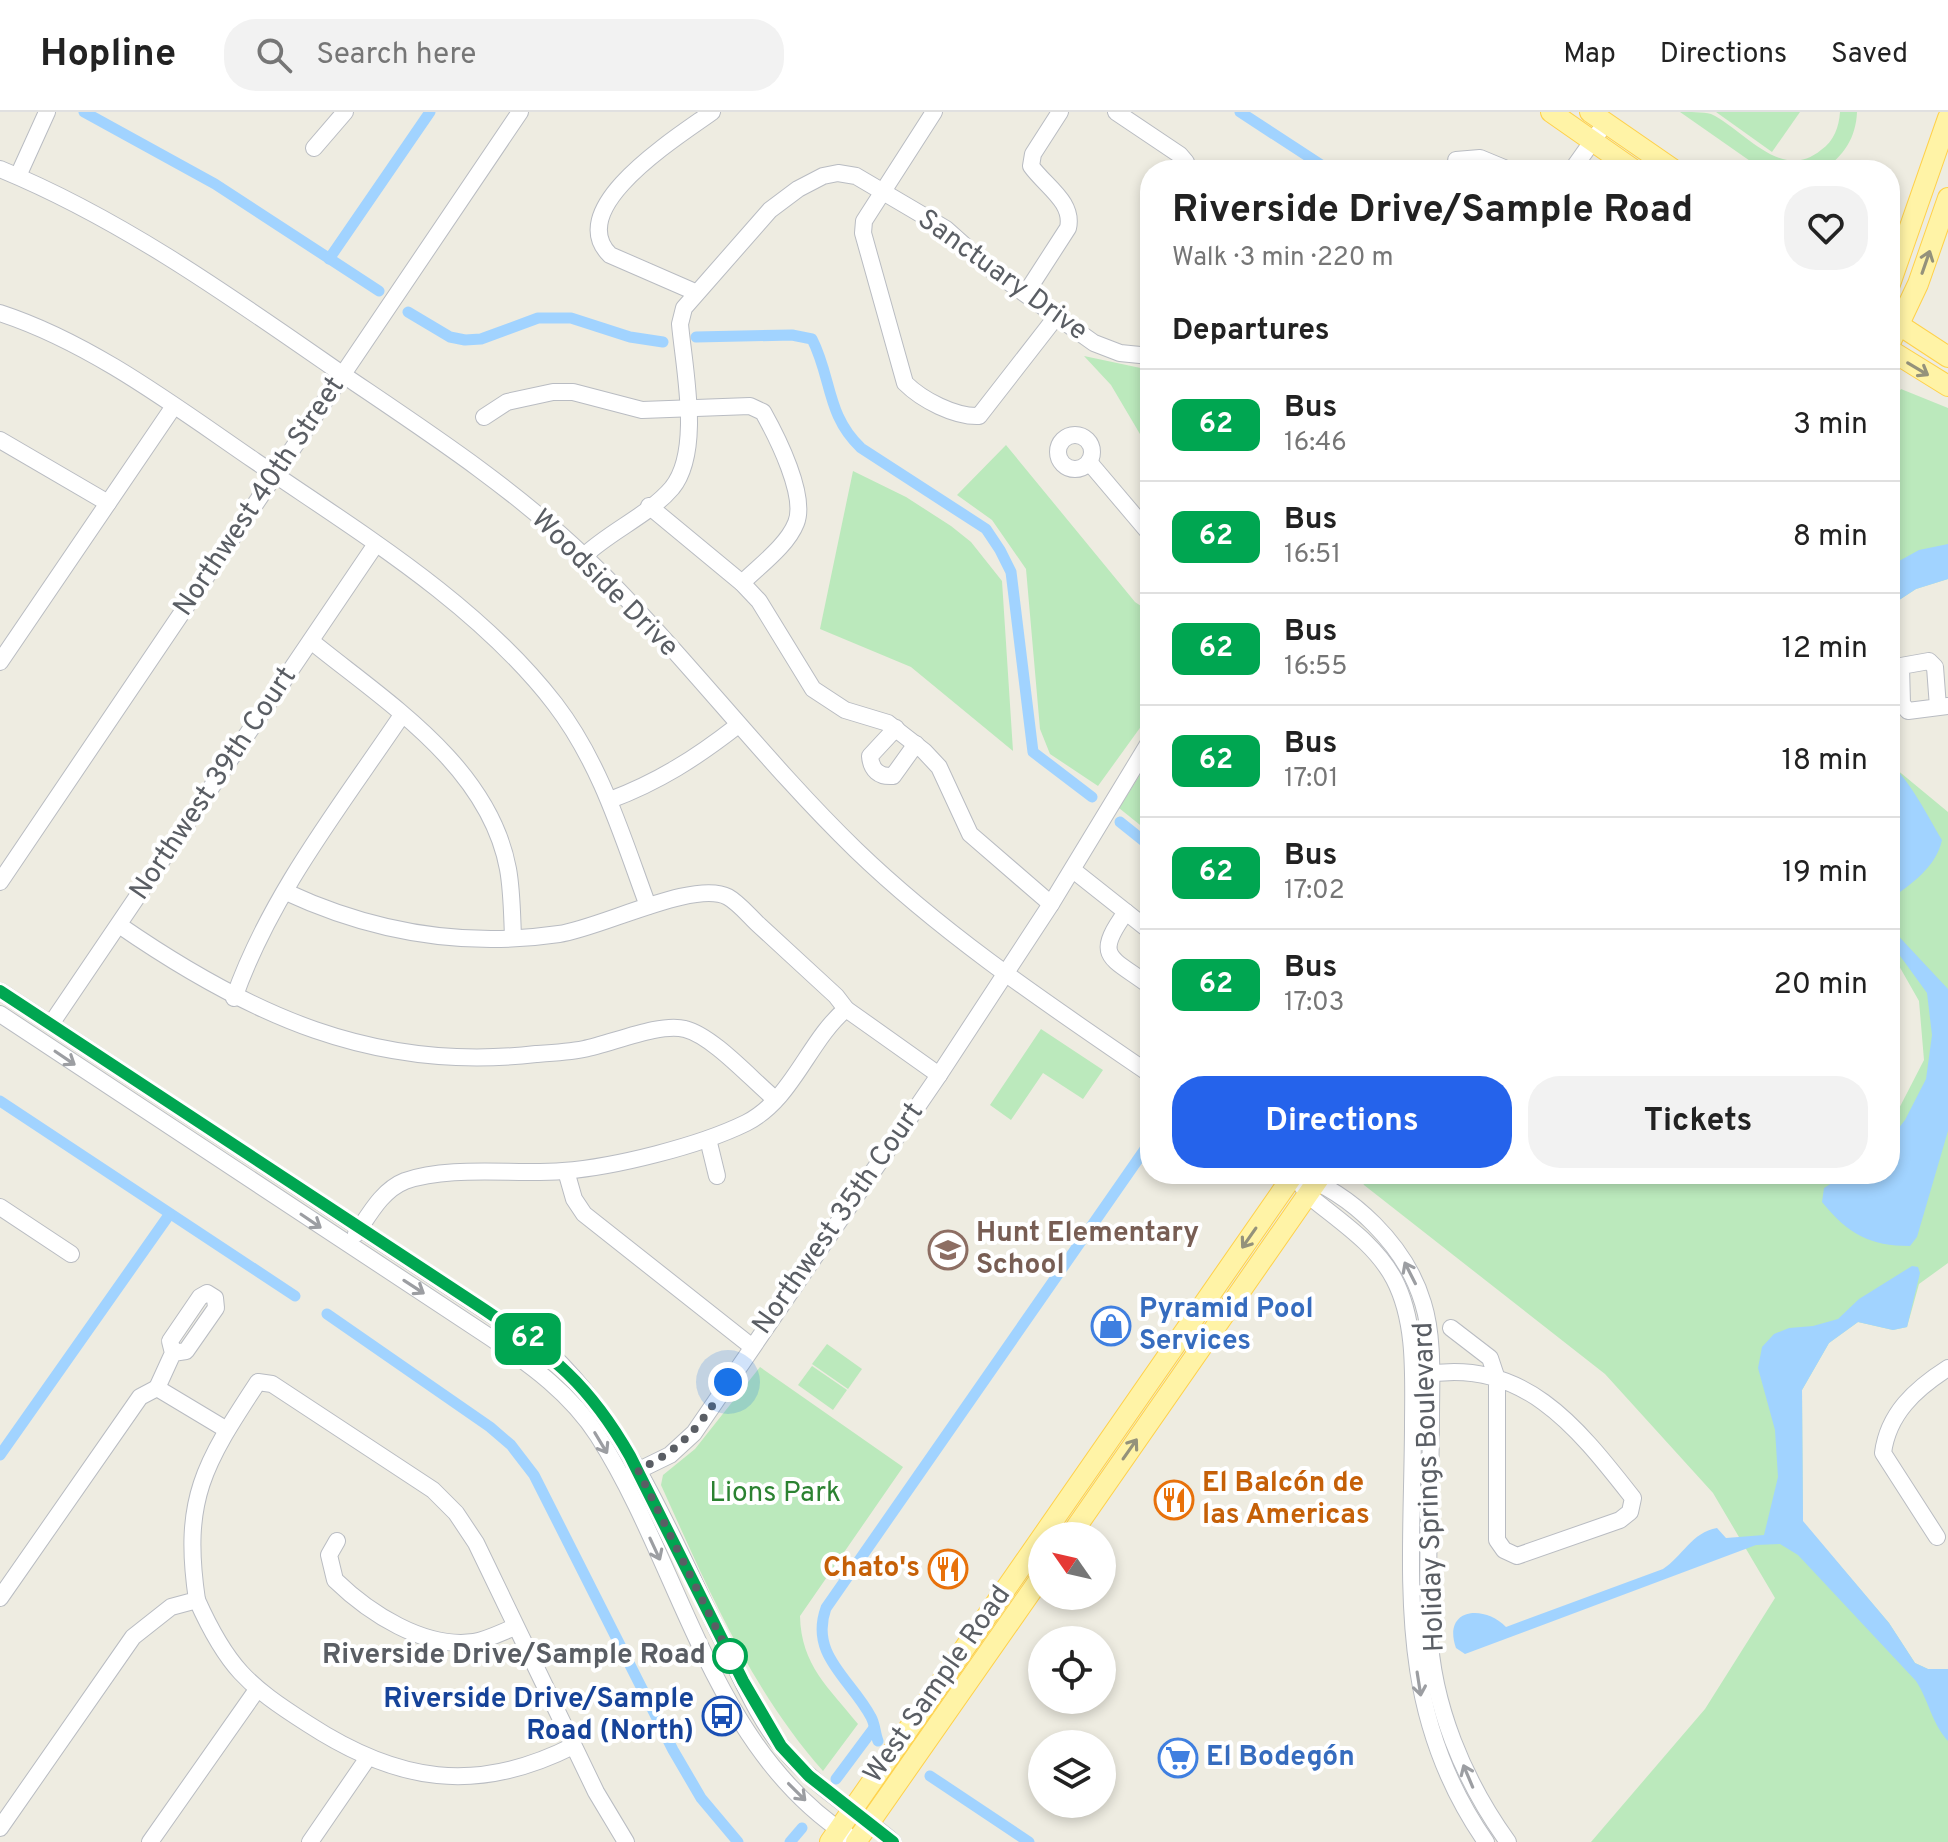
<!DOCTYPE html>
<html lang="en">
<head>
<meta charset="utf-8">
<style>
	:root { --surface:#fff; --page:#f2f2f2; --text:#222; --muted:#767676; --line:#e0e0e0; --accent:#2563eb }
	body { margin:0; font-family:Overpass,sans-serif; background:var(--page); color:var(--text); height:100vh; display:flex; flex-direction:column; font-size:30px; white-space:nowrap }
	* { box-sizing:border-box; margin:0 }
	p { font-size:26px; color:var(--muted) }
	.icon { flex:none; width:44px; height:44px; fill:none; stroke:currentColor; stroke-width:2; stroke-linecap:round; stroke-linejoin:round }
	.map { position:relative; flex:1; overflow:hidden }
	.sheet { position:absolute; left:1140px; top:48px; width:760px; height:1024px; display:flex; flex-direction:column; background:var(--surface); border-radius:32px; box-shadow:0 4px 12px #0003 }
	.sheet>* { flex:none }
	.badge { padding:0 16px; border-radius:12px; font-size:28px; line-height:52px }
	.needle { width:52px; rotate:304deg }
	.tools { position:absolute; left:1028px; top:1410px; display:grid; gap:16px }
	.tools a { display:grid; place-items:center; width:88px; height:88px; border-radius:50%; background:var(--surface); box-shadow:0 4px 12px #0003; font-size:40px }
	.you { position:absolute; width:40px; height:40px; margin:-20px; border:6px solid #fff; border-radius:50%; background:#1a73e8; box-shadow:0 0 0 12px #1a73e833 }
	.map>.badge { position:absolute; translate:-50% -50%; box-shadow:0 0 0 4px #fff }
	h2 { padding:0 32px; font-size:30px; line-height:72px }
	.round { display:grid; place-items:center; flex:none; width:84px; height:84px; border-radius:32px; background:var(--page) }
	.head { display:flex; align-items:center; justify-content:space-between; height:136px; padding:0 32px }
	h1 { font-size:38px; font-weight:700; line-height:60px }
	.action { display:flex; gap:16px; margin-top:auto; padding:16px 32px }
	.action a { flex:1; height:92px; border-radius:32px; background:var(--accent); color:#fff; font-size:32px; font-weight:700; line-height:92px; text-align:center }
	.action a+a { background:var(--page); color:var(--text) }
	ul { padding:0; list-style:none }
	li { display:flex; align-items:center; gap:24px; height:112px; padding:0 32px; border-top:2px solid var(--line) }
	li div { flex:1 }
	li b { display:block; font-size:30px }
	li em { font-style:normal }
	li .badge { min-width:88px; font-weight:700; text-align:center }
	header { display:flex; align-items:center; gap:48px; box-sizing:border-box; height:112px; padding:0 40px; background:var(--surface); border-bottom:2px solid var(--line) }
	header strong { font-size:38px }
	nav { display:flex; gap:44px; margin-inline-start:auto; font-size:28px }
	.search { width:560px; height:72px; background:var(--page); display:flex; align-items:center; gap:20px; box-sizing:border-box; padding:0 28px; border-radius:32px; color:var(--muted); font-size:30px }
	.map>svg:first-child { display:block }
	.green { fill:#bbe9bc }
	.water { fill:#a1d3ff }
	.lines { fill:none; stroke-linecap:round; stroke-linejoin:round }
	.canal { stroke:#a1d3ff; stroke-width:11 }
	.minor-casing { stroke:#b9bcc2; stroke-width:18 }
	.major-casing { stroke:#ffd14a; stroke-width:22 }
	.minor { stroke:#fff; stroke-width:16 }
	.major { stroke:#fff3a6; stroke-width:20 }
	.oneway { stroke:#94927b }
	.oneway2 { stroke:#9c9ea2 }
	.line-casing { stroke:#fff; stroke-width:18 }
	.line { stroke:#00a651; stroke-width:12 }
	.walk { stroke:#5a5e64; stroke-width:8; stroke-dasharray:0 14.4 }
	.stop-dot { fill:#fff; stroke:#00a651; stroke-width:4 }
	.labels { text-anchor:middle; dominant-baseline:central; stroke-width:8; stroke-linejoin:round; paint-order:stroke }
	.street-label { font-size:28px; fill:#5a5e64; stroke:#fff }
	.education-label { font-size:28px; font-weight:bold; fill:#785e54; stroke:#fff; text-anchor:start }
	.shop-label { font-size:28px; font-weight:bold; fill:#366cbe; stroke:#fff; text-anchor:start }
	.food-label { font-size:28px; font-weight:bold; fill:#c56008; stroke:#fff; text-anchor:start }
	.park-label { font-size:28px; fill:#2b8231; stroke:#fff }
	.stop-label { font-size:28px; font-weight:bold; fill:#5a5e64; stroke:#fff; text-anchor:end }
	.transit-label { font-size:28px; font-weight:bold; fill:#164399; stroke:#fff; text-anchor:end }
</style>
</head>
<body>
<header>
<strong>Hopline</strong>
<div class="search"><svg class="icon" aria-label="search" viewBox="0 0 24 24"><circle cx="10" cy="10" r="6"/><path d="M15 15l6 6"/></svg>Search here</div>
<nav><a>Map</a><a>Directions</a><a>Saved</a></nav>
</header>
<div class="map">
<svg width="1948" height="1730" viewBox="0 0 1948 1730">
	<rect width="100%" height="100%" fill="#eeece1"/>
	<g class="green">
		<path d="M1680,0C1689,0 1703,0 1711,2C1745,18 1781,71 1821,38C1834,29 1839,15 1840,0H1857C1856,25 1844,45 1822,58H1763Z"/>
		<polygon points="1716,0 1800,0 1772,40"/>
		<polygon points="1084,244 1150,258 1150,339 1111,273"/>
		<polygon points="1901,277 1948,296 1948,467 1916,477 1890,494 1890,293"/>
		<polygon points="1006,333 1135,490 1150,500 1150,602 1098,674 1050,642 1040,617 1026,457 992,408 957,383"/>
		<polygon points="853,359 906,385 951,414 971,430 1002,469 1013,639 911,555 820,517"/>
		<polygon points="1150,647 1150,721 1119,696"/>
		<polygon points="1890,652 1948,700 1948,1151 1919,1172 1907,1215 1893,1218 1858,1210 1829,1231 1802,1278 1803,1410 1889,1511 1915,1551 1928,1557 1948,1557 1948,1730 1591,1730 1705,1597 1775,1486 1713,1381 1605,1262 1364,1073 1358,1062 1739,1062 1822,1067 1829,1062 1890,1062 1890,1014 1924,948 1919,889 1890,838"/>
		<polygon points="1041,917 1103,958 1083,987 1043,961 1011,1008 990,993"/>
		<polygon points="827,1232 862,1257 848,1277 812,1252"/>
		<polygon points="812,1254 847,1278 833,1298 798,1273"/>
		<path d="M760,1255L903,1355L800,1504C801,1553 829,1576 858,1612L823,1659C750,1577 706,1472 661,1373L663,1363L695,1337Z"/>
	</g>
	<g class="water">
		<polygon points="1948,432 1948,467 1916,477 1890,494 1890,454 1919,438"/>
		<path d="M1890,652C1910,668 1927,703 1942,728C1936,755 1912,772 1890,787Z"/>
		<path d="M1890,815L1948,877V1019L1917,1125L1910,1134C1870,1134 1848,1122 1822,1090L1824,1076L1846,1062H1890V1027L1905,1008L1926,967L1932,923L1927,881L1890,830Z"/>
		<path d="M1912,1154L1918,1155L1920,1161L1907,1215L1893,1218L1858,1210L1829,1231L1802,1278L1803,1409L1889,1511L1915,1551L1928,1557H1948V1629C1932,1612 1929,1589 1916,1569L1798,1443L1780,1432L1756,1433L1465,1542L1456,1536C1442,1496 1484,1492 1506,1515L1663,1457C1682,1445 1692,1420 1717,1416L1726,1426L1764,1423L1778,1365L1775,1318L1758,1256L1762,1235L1774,1222L1789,1216L1813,1214L1838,1207L1859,1187Z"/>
	</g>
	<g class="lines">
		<g class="canal">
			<polyline points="84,0 215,72 379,179"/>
			<polyline points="1240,0 1329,58"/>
			<polyline points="329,147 430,0"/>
			<polyline points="408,200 450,225 465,228 481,227 538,206 571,206 630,225 663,230"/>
			<path d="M696,225L792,223L812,227C832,266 826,303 861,336L986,417L1000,438L1011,460L1033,640L1092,685"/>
			<polyline points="1120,710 1150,734"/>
			<polyline points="0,989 295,1184"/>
			<polyline points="327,1202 490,1315 511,1333 534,1363 673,1638 701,1686 738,1730"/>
			<polyline points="0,1343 169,1103"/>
			<path d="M878,1629C875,1621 875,1612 871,1605C851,1567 809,1543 826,1496L1150,1030"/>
			<polyline points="930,1664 1029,1730"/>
			<polyline points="836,1667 874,1616"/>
			<polyline points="790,1730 802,1716"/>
		</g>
		<defs>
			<g id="minor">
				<path d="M934,0L864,109L863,121L905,271C922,288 955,305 979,304L1056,205"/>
				<polyline points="1116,0 1180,43 1186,50 1186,58"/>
				<polyline points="314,36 345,0"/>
				<polyline points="1456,48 1480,46 1509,58"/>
				<path d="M0,57C122,107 234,187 342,262C426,319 511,374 585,445C681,537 760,645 856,738C944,823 1049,893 1150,962"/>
				<polyline points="1572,58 1599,20"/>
				<polyline points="18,64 47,0"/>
				<path d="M695,180L610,143C562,96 679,24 712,0"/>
				<path d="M1026,181L1068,116C1074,90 1045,74 1031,54L1033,42L1060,0"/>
				<path d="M0,201C92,231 176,295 255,349C360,421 477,491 555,592C601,652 622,724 648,794"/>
				<path d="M484,305L507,290L553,280H573L642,298L750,294L763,300C777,325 807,384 796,411C787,434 759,454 742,471"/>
				<circle cx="1075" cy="340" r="17"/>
				<polyline points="0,328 108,391"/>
				<polyline points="1089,350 1150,422"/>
				<polyline points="649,394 742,471 759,489 813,577 845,598 888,611 924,639 939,655 970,722 1051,792"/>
				<path d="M584,444C610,419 649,403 672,376C702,339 684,257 680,212L684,196L770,98L798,77L823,64L838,61L856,64L946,117L993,159L1094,231L1120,241L1150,244"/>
				<path d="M311,529C386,590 489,654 508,757C512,779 512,803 513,825"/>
				<polyline points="0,550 174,294"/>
				<polyline points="1938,595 1935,555 1929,549 1901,554 1902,592 1908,599 1948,594"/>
				<path d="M896,616L870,644C871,658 879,665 893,664L916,632"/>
				<path d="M610,688C658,670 696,646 737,614"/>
				<polyline points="1073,758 1150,819"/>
				<polyline points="0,770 520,0"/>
				<path d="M286,780C372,820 464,836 559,822C601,816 695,767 728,785C739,791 750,805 760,814C785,837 810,860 836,884L846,897L939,963"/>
				<path d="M1126,800C1093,846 1110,844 1150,874"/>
				<path d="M119,813C248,902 374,961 536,942C552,941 569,940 584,937C611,932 660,910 685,917C713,924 752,968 775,987"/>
				<path d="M0,879L551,1242C635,1323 676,1437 728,1540C744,1572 759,1607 782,1635C813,1674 856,1698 893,1730"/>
				<path d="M234,886C270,783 342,692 402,603"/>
				<path d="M0,902L491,1226C532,1254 571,1282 598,1324C681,1454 711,1634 847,1723"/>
				<polyline points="51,912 376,432"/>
				<polyline points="708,1027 717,1064"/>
				<polyline points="566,1059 574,1087 584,1102 751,1234"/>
				<path d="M1296,1062C1352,1081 1406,1134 1423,1191C1434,1226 1431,1269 1431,1305C1431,1376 1426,1447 1429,1517C1432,1593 1464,1669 1508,1730"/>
				<path d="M1302,1074L1308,1083C1339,1109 1375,1131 1394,1167C1417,1211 1413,1267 1413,1316C1412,1467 1394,1598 1486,1730"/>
				<polyline points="0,1095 71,1142"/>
				<path d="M356,1122C369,1103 382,1078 405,1069C450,1053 515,1063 563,1059C615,1055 699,1034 746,1011C793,987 808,929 846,897"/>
				<path d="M1423,1263C1523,1244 1578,1316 1633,1386L1630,1400L1620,1408L1517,1444L1504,1438L1497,1428V1267L1490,1246L1451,1216"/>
				<polyline points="157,1276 173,1241 170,1229 200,1185 207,1181 215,1186 216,1196 186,1239 173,1241"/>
				<polyline points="631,1362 670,1343 694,1321 939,963 1051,792 1150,629"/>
				<path d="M1937,1425L1883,1341C1888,1302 1915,1277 1948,1256"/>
				<path d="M337,1429L329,1443L335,1468C369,1501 424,1537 474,1530C487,1528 502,1520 515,1515"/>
				<polyline points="0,1486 140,1285 157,1276 227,1318"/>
				<path d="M197,1488C227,1555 247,1573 308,1612C397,1670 476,1683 573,1634"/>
				<path d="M0,1716L133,1525L171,1495L197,1488C182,1387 204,1352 258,1270L272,1272L433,1378L456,1401L476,1431L596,1680L626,1730"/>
				<polyline points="150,1730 256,1579"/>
				<polyline points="310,1730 367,1647"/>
			</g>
			<g id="major">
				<polyline points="1551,0 1634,58"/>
				<polyline points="1590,0 1674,58"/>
				<polyline points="1890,172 1948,6"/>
				<polyline points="1890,207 1948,245"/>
				<polyline points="1890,231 1918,172 1948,86"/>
				<polyline points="1890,238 1948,274"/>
				<polyline points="1070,1424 1322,1062"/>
				<polyline points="830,1730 1294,1062"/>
				<polyline points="856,1730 1042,1464"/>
			</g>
		</defs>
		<use href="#minor" class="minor-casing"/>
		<use href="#major" class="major-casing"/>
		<use href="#minor" class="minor"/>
		<use href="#major" class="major"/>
	</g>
	<defs><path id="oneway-shaft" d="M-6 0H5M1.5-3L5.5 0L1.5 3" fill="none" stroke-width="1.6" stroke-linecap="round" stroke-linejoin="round" transform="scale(2)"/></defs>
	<g class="oneway">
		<use href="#oneway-shaft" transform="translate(1926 150) rotate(-71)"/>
		<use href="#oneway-shaft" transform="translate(1918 257) rotate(31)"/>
		<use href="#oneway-shaft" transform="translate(1249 1126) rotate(125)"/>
		<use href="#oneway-shaft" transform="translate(1130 1337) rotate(-55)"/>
	</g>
	<g class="oneway2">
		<use href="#oneway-shaft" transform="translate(65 946) rotate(34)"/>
		<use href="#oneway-shaft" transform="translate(311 1109) rotate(34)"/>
		<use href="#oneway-shaft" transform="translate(1410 1161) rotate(-117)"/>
		<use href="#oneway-shaft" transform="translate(414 1175) rotate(33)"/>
		<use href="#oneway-shaft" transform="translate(601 1331) rotate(59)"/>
		<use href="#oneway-shaft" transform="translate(655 1437) rotate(65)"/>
		<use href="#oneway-shaft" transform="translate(1419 1572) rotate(81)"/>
		<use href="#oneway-shaft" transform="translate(1468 1664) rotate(-113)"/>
		<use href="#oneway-shaft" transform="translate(797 1680) rotate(45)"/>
	</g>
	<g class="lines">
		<defs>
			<path id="line" d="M0,879L485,1198C553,1244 589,1272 630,1344L743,1569L781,1634L809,1664L893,1730"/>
		</defs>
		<use href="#line" class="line-casing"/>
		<use href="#line" class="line"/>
		<path class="walk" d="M728,1270C700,1313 686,1335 638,1358L730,1544"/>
	</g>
	<defs>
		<symbol id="school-ring" viewBox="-11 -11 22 22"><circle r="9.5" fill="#fff" stroke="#8d6e63" stroke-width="1.5"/><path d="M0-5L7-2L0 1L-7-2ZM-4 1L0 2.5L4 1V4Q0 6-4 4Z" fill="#8d6e63"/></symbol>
		<symbol id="shop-ring" viewBox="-11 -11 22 22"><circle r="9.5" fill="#fff" stroke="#3f7fe0" stroke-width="1.5"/><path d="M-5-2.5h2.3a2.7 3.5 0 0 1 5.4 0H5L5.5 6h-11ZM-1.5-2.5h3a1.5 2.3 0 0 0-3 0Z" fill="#3f7fe0"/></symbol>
		<symbol id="restaurant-ring" viewBox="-11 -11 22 22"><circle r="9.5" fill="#fff" stroke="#e8710a" stroke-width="1.5"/><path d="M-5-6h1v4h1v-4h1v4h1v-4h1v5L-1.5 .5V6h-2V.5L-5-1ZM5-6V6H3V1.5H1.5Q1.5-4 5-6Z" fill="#e8710a"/></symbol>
		<symbol id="bus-ring" viewBox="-11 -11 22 22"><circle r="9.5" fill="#fff" stroke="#1a4fb4" stroke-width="1.5"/><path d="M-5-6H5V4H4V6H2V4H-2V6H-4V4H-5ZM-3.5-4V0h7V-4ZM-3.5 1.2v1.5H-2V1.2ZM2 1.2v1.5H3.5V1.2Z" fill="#1a4fb4"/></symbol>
		<symbol id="supermarket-ring" viewBox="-11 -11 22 22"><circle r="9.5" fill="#fff" stroke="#3f7fe0" stroke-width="1.5"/><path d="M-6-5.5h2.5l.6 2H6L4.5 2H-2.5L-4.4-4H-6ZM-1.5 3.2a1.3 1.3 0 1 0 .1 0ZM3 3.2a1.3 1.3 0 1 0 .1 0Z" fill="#3f7fe0"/></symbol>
	</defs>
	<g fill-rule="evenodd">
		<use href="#school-ring" x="926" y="1116" width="44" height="44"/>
		<use href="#shop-ring" x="1089" y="1192" width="44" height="44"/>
		<use href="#restaurant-ring" x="1152" y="1366" width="44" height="44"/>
		<use href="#restaurant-ring" x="926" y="1435" width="44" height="44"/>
		<use href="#bus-ring" x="700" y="1582" width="44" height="44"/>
		<use href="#supermarket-ring" x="1156" y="1624" width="44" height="44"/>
	</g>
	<circle class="stop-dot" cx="730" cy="1544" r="16"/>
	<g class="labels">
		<g class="street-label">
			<text transform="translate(1002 164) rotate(36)">Sanctuary Drive</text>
			<text transform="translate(260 385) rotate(-56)">Northwest 40th Street</text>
			<text transform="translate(604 472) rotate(45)">Woodside Drive</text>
			<text transform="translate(214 672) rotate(-56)">Northwest 39th Court</text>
			<text transform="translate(839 1107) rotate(-55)">Northwest 35th Court</text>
			<text transform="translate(1430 1375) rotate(-92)">Holiday Springs Boulevard</text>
			<text transform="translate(938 1573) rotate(-55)">West Sample Road</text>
		</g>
		<g class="education-label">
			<text x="976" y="1122">Hunt Elementary<tspan x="976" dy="32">School</tspan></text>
		</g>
		<g class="shop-label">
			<text x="1139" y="1198">Pyramid Pool<tspan x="1139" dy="32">Services</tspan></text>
			<text x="1206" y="1646">El Bodegón</text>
		</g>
		<g class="food-label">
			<text x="1202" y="1372">El Balcón de<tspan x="1202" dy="32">las Americas</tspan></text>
			<text x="920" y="1457" text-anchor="end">Chato's</text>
		</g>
		<g class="park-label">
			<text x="775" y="1382">Lions Park</text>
		</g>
		<g class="stop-label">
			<text x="706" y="1544">Riverside Drive/Sample Road</text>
		</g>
		<g class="transit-label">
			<text x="694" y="1588">Riverside Drive/Sample<tspan x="694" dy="32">Road (North)</tspan></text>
		</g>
	</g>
</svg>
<div class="tools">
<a><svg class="needle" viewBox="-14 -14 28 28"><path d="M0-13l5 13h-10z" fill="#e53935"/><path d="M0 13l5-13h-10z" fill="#767676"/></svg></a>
<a><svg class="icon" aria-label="locate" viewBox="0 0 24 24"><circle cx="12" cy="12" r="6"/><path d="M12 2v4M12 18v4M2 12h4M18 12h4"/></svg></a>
<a><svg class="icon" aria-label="layers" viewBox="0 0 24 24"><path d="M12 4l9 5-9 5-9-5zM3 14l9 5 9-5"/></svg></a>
</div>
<div class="you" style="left:728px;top:1270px"></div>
<b class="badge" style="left:528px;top:1227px;background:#00a651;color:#fff">62</b>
<section class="sheet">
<div class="head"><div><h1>Riverside Drive/Sample Road</h1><p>Walk · 3 min · 220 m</p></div><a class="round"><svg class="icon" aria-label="heart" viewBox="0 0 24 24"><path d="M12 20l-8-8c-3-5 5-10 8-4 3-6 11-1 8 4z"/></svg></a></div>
<h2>Departures</h2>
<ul>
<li><span class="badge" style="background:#00a651;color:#fff">62</span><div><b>Bus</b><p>16:46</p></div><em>3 min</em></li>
<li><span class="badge" style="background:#00a651;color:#fff">62</span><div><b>Bus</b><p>16:51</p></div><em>8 min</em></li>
<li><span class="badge" style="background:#00a651;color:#fff">62</span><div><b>Bus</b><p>16:55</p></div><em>12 min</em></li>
<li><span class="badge" style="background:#00a651;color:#fff">62</span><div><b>Bus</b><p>17:01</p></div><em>18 min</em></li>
<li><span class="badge" style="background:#00a651;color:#fff">62</span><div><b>Bus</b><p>17:02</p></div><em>19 min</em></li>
<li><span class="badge" style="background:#00a651;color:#fff">62</span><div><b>Bus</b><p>17:03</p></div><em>20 min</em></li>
</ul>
<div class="action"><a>Directions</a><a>Tickets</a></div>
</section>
</div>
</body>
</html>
